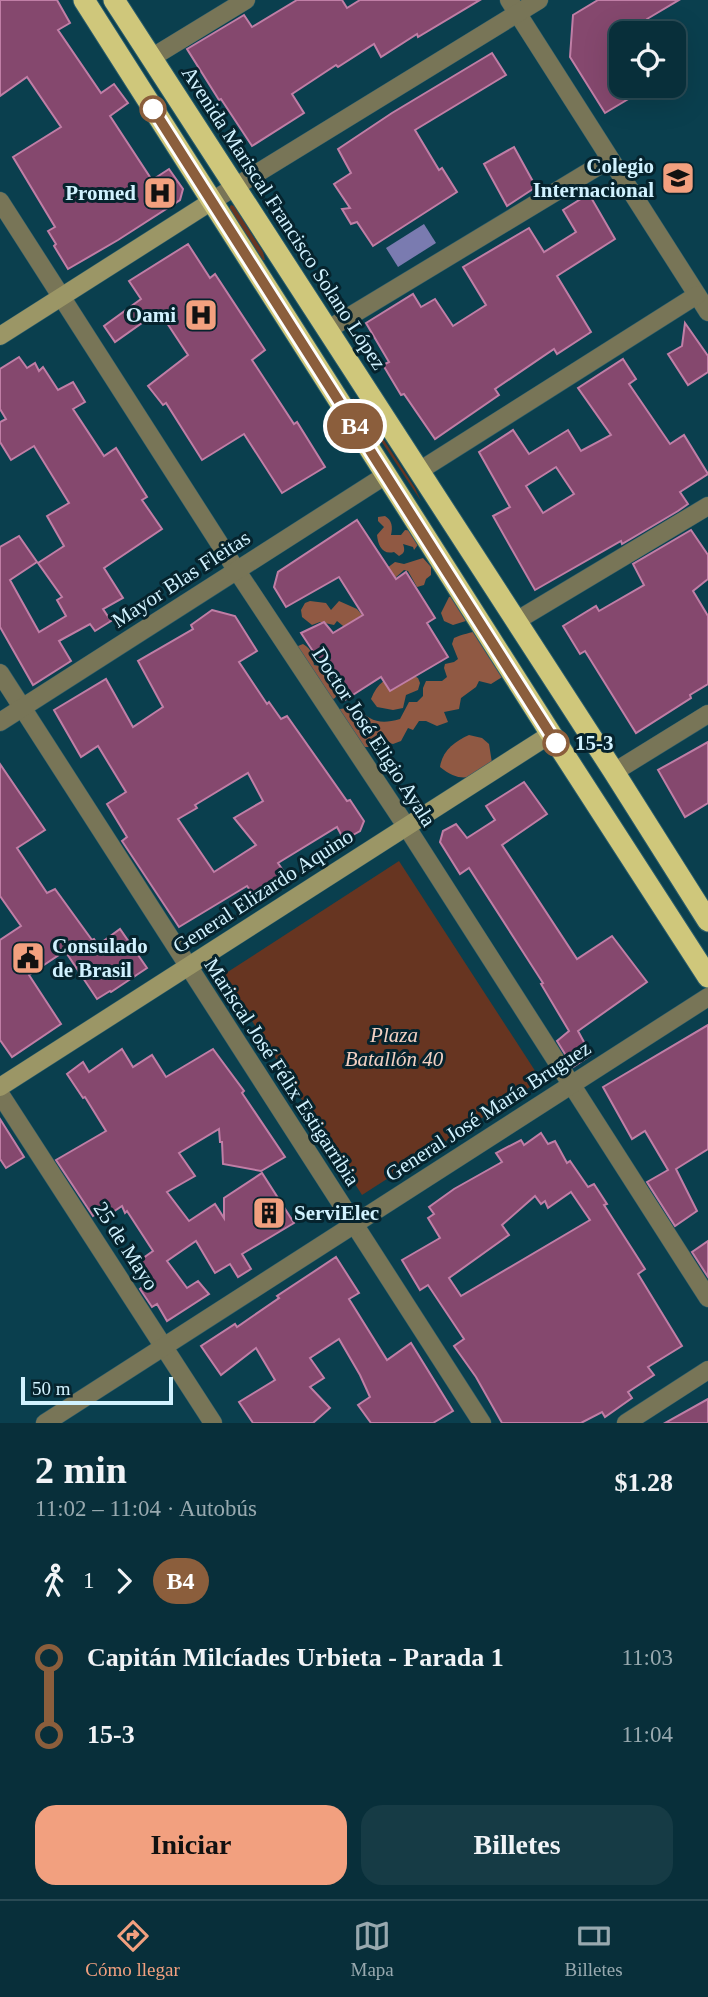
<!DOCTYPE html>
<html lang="es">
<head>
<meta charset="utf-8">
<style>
	:root { --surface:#082f3a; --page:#163b45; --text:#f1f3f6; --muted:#98a9af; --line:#294a54; --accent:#f2a07f }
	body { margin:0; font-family:Georgia,serif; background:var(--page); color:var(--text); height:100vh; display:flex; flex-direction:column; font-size:26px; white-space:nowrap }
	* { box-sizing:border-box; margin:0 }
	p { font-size:23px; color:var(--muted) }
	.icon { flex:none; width:38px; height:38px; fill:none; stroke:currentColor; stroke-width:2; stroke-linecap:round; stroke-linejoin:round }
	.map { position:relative; height:1423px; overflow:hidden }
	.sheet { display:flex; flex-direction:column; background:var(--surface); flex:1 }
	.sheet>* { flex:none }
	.badge { padding:0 14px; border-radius:23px; font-size:24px; line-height:46px }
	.controls { position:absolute; left:609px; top:21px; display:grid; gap:14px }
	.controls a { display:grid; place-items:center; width:77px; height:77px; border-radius:14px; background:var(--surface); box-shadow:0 7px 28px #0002,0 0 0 2px var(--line); font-size:35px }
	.scale { position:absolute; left:21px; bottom:18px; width:152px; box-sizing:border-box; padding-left:7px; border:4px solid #d1f2ff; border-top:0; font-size:19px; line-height:24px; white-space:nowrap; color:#d1f2ff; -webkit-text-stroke:5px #06232d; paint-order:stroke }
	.map>.badge { position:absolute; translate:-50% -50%; box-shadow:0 0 0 4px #fff }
	.legs { display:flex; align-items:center; gap:10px; height:77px; padding:0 35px; font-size:23px }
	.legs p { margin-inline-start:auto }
	.headline { display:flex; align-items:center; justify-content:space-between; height:119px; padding:0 35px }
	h1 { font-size:38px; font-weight:700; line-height:52px }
	.button { display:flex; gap:14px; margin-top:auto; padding:14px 35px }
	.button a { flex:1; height:80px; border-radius:21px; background:var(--accent); color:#111; font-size:28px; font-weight:700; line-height:80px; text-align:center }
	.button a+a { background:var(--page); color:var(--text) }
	ul { padding:0 35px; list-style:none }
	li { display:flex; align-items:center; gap:24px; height:77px; font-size:26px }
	li i { display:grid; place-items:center; width:10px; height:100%; margin:0 9px; background:currentColor }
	li i::after { content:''; width:18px; height:18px; margin:-9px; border:5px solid; border-radius:50%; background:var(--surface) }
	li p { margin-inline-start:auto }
	li:first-child i { background:linear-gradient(#0000 50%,currentColor 0) }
	li:last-child i { background:linear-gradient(currentColor 50%,#0000 0) }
	.menu { display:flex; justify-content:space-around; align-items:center; height:98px; border-top:2px solid var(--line); background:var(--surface); font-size:19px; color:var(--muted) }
	.menu a { display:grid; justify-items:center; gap:4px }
	.menu .active { color:var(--accent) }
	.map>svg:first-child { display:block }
	.green { fill:#673521 }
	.forest { fill:#905943 }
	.water { fill:#7a7bb0 }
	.building { fill:#85486e; stroke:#c07ea6; stroke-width:2; fill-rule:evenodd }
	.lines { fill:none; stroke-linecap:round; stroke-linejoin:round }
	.street-casing { stroke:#2a5c6a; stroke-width:19 }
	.secondary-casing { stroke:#2a5c6a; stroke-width:19 }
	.highway-casing { stroke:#2a5c6a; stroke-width:23 }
	.street { stroke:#787557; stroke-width:18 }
	.secondary { stroke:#9b9666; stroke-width:18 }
	.highway { stroke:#cfc77b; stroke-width:21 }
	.line-1-casing { stroke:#fff; stroke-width:16 }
	.line-1 { stroke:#8b5e3c; stroke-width:10 }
	.stop-1-dot { fill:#fff; stroke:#8b5e3c; stroke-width:3.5 }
	.labels { text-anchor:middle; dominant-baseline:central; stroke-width:6; stroke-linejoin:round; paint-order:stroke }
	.poi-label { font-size:21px; font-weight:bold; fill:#d1f2ff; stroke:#06232d; text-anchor:end }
	.street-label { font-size:21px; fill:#d1f2ff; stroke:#06232d }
	.stop-label { font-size:21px; font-weight:bold; fill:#d1f2ff; stroke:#06232d; text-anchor:start }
	.park-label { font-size:21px; font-style:italic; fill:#f3d0c2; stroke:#06232d }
</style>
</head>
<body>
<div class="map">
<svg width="708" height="1423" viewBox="0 0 708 1423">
	<rect width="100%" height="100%" fill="#0a3f4e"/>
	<g class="green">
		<polygon points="231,205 234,206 263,252 265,260 263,260 229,208"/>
		<polygon points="352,397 361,405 415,488 421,501"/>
		<polygon points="399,861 541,1080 362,1195 223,975"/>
	</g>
	<g class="forest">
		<path d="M385,516C392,520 393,527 391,535H401L405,530L414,531L420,542L414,550L413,547L403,544C405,550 405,553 399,556L394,552C382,555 378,545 377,535L384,527L378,521V517Z"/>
		<polygon points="423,558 431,567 431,575 426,579 424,585 417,587 408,571 404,570 395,578 387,568 395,562 404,564"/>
		<polygon points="457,595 469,620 453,625 444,621 441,613 449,597"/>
		<polygon points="310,601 326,603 331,610 339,601 357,609 362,615 360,621 348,630 337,621 334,625 320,622 312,625 302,617 301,610 305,603"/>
		<path d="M479,630L507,674L491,684L479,681L476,687L461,698L459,709L444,712L448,722L437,726L426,721H419L413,730L408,728L401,741L393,744L386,742L381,747H364L340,725V709L355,707C371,721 379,725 400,719L409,702H417L423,696V688L426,681H442L447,677L444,668L445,664L454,662L458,659L452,644L454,638C462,634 471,633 479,630Z"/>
		<path d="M303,644C313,650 312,655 314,665L330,668L348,676L335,698L329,701L293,648Z"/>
		<path d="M401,669L418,678L420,683L418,690L406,695L403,708L393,710L377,707L371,699C377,683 387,678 401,669Z"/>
		<path d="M469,735L482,738L489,744L492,763C473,780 460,783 440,767C442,751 455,741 469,735Z"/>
	</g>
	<polygon class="water" points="424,224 436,243 398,267 386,248"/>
	<g class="building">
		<polygon points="0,0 57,0 70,23 58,30 101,93 114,84 128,103 110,116 152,180 169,169 183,189 180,200 118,240 68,269 54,246 56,244 48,231 55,227 13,157 61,127 27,77 0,96"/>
		<polygon points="297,0 342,0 347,8 360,0 480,0 418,37 417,34 381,57 374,44 338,67 336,65 292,94 304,113 252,146 221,99 219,100 187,49 244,15 252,27"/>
		<polygon points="598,0 679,0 647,19 645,33 621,33 621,86 650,86 605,113 570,57 573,15"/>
		<polygon points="492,53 506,75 415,130 439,170 442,168 457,192 373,246 357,222 351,224 342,209 350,208 334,184 351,173 338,149 392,113"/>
		<polygon points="514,147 536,187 507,206 484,164"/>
		<polygon points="589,194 615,239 557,276 591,332 557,354 554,349 495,389 499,395 435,439 404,394 401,395 383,365 389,362 366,323 413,294 421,307 435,299 453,326 486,305 463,267 529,228 544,252 576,232 563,210"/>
		<polygon points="188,244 210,278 215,274 265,350 252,360 294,424 297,422 325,467 282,493 244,434 202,460 166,403 163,405 148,386 188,355 159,311 115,342 104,326 141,299 129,281"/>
		<polygon points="685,323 708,356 708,372 688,385 668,354 682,346"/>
		<polygon points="19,357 27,368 35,363 39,371 43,367 58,390 73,382 85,402 73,409 104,456 116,448 147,497 142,500 162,529 104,568 123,598 103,609 111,621 95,631 90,624 59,641 71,661 33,685 0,627 0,547 19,536 37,562 10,580 39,632 66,616 57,600 62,597 38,563 64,546 47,516 69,503 34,446 11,460 0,442 0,422 6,419 0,409 0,369"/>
		<path d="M623,359L636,379L629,384L670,444L684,435L708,474L680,492L688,504L678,511L622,544L621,541L535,590L493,516L510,507L479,452L513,430L529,454L568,430L581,451L611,435L578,388ZM556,467L574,494L543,513L526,486Z"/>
		<polygon points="357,520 396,579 406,572 435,618 427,623 448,657 390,691 381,677 345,700 301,633 324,622 333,633 363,615 339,577 286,607 274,587 278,572"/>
		<polygon points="691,530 708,555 708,579 693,591 708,616 708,684 690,695 691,698 636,733 585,651 580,654 563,626 596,606 599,611 644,585 633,564"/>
		<path d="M212,610L235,616L257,651L239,662L267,704L269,702L281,719L287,716L347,801L350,800L364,821L360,831L344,840L337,827L278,863L284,872L252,893L247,886L179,927L122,841L127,837L107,804L126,792L98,746L81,757L54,710L106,679L133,727L163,707L138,661L193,629L191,625ZM248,773L263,801L234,818L256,845L214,872L178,819L197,808L195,805Z"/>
		<polygon points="708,742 708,803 685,817 658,770"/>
		<polygon points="0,764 45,830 17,848 47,893 55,889 92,940 94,939 98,945 120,929 147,968 111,992 110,991 97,999 65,951 29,975 61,1024 12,1057 0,1040 0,940 21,926 0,896"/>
		<polygon points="524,782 547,814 502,845 577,959 612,936 647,982 578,1031 591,1055 573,1067 557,1041 569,1031 541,984 543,983 469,868 460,874 440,842 443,831 456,824 467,838 495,820 486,806"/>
		<polygon points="708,1025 708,1149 676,1169 697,1211 675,1226 647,1182 668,1170 645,1131 632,1139 603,1087"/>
		<polygon points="122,1049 133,1067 152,1055 166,1077 213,1049 244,1091 242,1093 285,1157 261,1171 223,1164 222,1142 220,1142 219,1129 179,1153 195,1176 167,1192 189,1221 215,1204 224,1218 224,1198 262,1173 294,1223 242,1254 251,1269 238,1277 230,1264 215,1273 196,1241 167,1261 187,1288 198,1281 209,1294 167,1321 157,1304 152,1307 140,1289 146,1284 132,1266 153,1251 127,1211 125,1213 122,1206 110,1214 107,1208 93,1216 56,1160 106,1131 85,1097 83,1098 67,1074 83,1062 89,1072"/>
		<polygon points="0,1119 24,1157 6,1168 0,1159"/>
		<path d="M541,1133L548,1144L555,1141L567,1163L570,1161L588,1187L594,1184L607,1204L604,1205L645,1269L638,1274L682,1346L648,1367L654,1375L628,1392L632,1398L605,1417L602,1412L581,1423H502L476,1377L454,1346L464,1339L428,1285L420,1290L402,1260L440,1238L428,1218L434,1214L429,1207L454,1189L502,1162L496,1153L521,1140L524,1145ZM571,1192L590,1220L461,1296L449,1278L509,1235L502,1225L535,1196L541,1204L545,1201L548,1208Z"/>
		<polygon points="708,1241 708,1277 692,1252"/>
		<polygon points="336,1257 359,1293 349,1299 387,1360 411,1343 453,1411 433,1423 371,1423 358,1405 370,1397 360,1375 339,1339 310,1358 324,1378 310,1387 330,1408 313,1423 253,1423 239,1402 275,1380 256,1348 221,1375 201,1346 235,1324 237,1327 279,1298 277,1296"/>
		<polygon points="708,1399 708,1423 665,1423"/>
	</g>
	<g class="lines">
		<defs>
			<g id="street">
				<polyline points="509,0 708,312"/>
				<polyline points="151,58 246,0"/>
				<polyline points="0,201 237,571 406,826 708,1298"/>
				<polyline points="212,201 539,0"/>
				<polyline points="327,330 610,159"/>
				<polyline points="419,471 697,295"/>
				<polyline points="516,621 708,506"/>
				<polyline points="0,673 482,1423"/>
				<polyline points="0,722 386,475"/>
				<polyline points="614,772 708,714"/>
				<polyline points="0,1094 213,1423"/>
				<polyline points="45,1423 708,997"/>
				<polyline points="626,1423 708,1370"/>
			</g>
			<g id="secondary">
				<polyline points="0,336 212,201"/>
				<polyline points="0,1087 551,734"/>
			</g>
			<g id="highway">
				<polyline points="84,0 551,734 708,977"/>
				<polyline points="114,0 614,772 708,921"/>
			</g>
		</defs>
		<use href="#street" class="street-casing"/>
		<use href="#secondary" class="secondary-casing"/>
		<use href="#highway" class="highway-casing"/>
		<use href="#street" class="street"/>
		<use href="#secondary" class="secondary"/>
		<use href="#highway" class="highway"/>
	</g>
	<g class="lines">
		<defs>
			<polyline id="line-1" points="153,109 556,743"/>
		</defs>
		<use href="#line-1" class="line-1-casing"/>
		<use href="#line-1" class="line-1"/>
	</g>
	<defs>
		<symbol id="school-square" viewBox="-11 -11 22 22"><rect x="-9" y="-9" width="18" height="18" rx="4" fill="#f2a07f" stroke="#06232d"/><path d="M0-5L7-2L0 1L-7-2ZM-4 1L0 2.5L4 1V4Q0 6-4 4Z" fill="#111"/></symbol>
		<symbol id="hospital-square" viewBox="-11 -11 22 22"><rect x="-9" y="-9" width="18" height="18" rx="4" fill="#f2a07f" stroke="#06232d"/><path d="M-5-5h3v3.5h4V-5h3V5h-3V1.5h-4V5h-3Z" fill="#111"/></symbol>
		<symbol id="civic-square" viewBox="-11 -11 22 22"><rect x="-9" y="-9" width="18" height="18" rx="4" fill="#f2a07f" stroke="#06232d"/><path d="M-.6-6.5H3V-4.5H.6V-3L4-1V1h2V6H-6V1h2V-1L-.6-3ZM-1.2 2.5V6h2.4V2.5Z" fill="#111"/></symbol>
		<symbol id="building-square" viewBox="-11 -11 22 22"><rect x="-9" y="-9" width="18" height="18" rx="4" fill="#f2a07f" stroke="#06232d"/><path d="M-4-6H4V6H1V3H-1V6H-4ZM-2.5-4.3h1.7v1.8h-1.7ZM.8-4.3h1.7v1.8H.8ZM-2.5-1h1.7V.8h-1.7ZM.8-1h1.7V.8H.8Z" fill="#111"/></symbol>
	</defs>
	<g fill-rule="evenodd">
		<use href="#school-square" x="659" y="159" width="38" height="38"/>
		<use href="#hospital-square" x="141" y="174" width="38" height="38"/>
		<use href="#hospital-square" x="182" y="296" width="38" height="38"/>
		<use href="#civic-square" x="9" y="939" width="38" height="38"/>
		<use href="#building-square" x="250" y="1194" width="38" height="38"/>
	</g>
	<g class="stop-1-dot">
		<circle cx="153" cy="109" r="12"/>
		<circle cx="556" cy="743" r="12"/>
	</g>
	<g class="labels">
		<g class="poi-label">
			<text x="654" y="166">Colegio<tspan x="654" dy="24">Internacional</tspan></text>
			<text x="136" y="193">Promed</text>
			<text x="176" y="315">Oami</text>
			<text x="52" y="946" text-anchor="start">Consulado<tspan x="52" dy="24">de Brasil</tspan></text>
			<text x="294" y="1213" text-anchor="start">ServiElec</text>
		</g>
		<g class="street-label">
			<text transform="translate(284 218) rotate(57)">Avenida Mariscal Francisco Solano López</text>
			<text transform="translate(181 579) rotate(-33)">Mayor Blas Fleitas</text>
			<text transform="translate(374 737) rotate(57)">Doctor José Eligio Ayala</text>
			<text transform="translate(263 891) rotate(-33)">General Elizardo Aquino</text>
			<text transform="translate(282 1072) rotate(57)">Mariscal José Félix Estigarribia</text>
			<text transform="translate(488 1111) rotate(-33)">General José María Bruguez</text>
			<text transform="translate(126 1246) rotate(57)">25 de Mayo</text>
		</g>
		<g class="stop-label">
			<text x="575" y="743">15-3</text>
		</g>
		<g class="park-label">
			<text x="394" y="1035">Plaza<tspan x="394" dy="24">Batallón 40</tspan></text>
		</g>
	</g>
</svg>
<div class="controls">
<a><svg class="icon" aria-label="locate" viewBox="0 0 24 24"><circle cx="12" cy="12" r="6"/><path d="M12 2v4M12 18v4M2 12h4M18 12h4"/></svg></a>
</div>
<div class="scale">50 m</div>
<b class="badge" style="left:355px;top:426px;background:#8b5e3c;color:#fff">B4</b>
</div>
<section class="sheet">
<div class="headline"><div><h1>2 min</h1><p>11:02 – 11:04 · Autobús</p></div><b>$1.28</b></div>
<div class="legs"><svg class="icon" aria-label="walk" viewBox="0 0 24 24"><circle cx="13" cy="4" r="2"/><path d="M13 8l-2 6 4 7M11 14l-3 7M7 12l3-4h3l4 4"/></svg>1<svg class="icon" aria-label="forward" viewBox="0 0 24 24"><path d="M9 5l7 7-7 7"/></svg><b class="badge" style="background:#8b5e3c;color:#fff">B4</b></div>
<ul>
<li><i style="color:#8b5e3c"></i><b>Capitán Milcíades Urbieta - Parada 1</b><p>11:03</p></li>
<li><i style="color:#8b5e3c"></i><b>15-3</b><p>11:04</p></li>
</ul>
<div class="button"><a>Iniciar</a><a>Billetes</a></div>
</section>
<nav class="menu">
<a class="active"><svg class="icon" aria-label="directions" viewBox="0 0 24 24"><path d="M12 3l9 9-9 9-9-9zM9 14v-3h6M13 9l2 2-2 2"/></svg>Cómo llegar</a>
<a><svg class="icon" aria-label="map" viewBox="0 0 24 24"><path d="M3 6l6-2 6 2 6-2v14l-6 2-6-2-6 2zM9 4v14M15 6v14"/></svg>Mapa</a>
<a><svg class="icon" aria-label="tickets" viewBox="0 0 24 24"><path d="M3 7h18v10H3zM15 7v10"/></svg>Billetes</a>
</nav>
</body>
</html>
